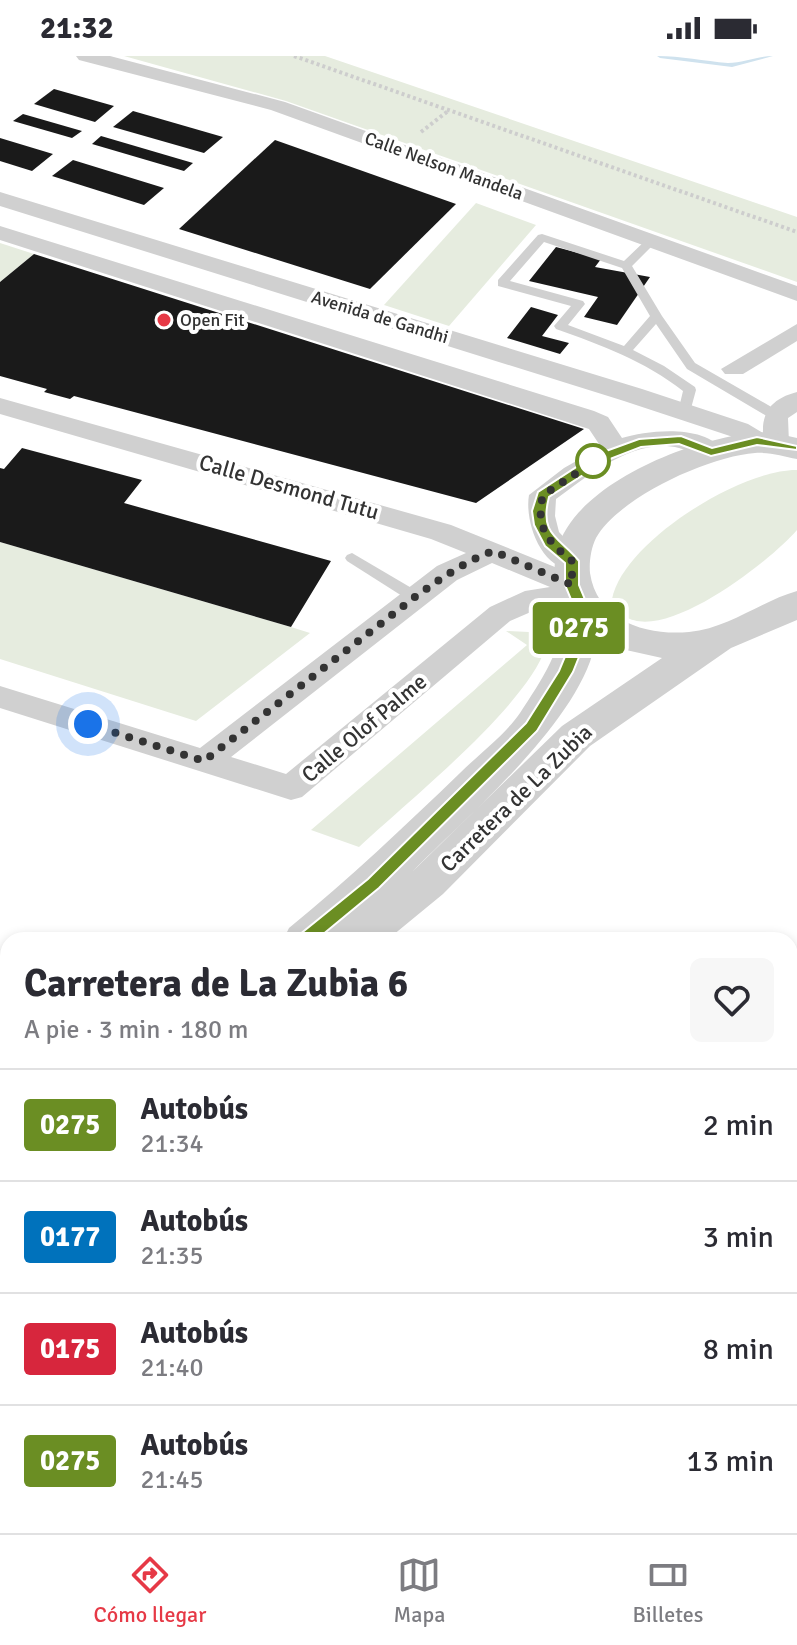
<!DOCTYPE html>
<html lang="es">
<head>
<meta charset="utf-8">
<style>
	:root { --surface:#fff; --page:#f7f7f7; --text:#2b2b33; --muted:#7c7c81; --line:#e1e1e2; --accent:#e63946 }
	body { margin:0; font-family:Signika,sans-serif; background:var(--page); color:var(--text); height:100vh; display:flex; flex-direction:column; font-size:30px; white-space:nowrap }
	* { box-sizing:border-box; margin:0 }
	p { font-size:26px; color:var(--muted) }
	.icon { flex:none; width:44px; height:44px; fill:none; stroke:currentColor; stroke-width:2; stroke-linecap:round; stroke-linejoin:round }
	.map { position:relative; flex:1; overflow:hidden }
	.details { position:absolute; left:0px; top:876px; width:798px; height:602px; display:flex; flex-direction:column; background:var(--surface); border-radius:24px 24px 0 0; box-shadow:0 4px 12px #0003 }
	.details>* { flex:none }
	.badge { padding:0 16px; border-radius:6px; font-size:28px; line-height:52px }
	.you { position:absolute; width:40px; height:40px; margin:-20px; border:6px solid #fff; border-radius:50%; background:#1a73e8; box-shadow:0 0 0 12px #1a73e833 }
	.map>.badge { position:absolute; translate:-50% -50%; box-shadow:0 0 0 4px #fff }
	.round { display:grid; place-items:center; flex:none; width:84px; height:84px; border-radius:12px; background:var(--page) }
	.summary { display:flex; align-items:center; justify-content:space-between; height:136px; padding:0 24px }
	h1 { font-size:38px; font-weight:700; line-height:60px }
	ul { padding:0; list-style:none }
	li { display:flex; align-items:center; gap:24px; height:112px; padding:0 24px; border-top:2px solid var(--line) }
	li div { flex:1 }
	li b { display:block; font-size:30px }
	li em { font-style:normal }
	li .badge { min-width:88px; font-weight:700; text-align:center }
	.status { display:flex; justify-content:space-between; align-items:center; height:56px; padding:0 40px; background:var(--surface); direction:ltr }
	.status svg { height:22px; fill:currentColor }
	.tab-bar { display:flex; justify-content:space-around; align-items:center; height:112px; border-top:2px solid var(--line); background:var(--surface); font-size:22px; color:var(--muted) }
	.tab-bar a { display:grid; justify-items:center; gap:4px }
	.tab-bar .selected { color:var(--accent) }
	.map>svg:first-child { display:block }
	.green { fill:#e6ecdf }
	.lines { fill:none; stroke-linecap:round; stroke-linejoin:round }
	.stream { fill:#cfe2ee; fill-rule:evenodd }
	.building { fill:#1a1a1a }
	.path { stroke:#cdcdcd; stroke-width:4; stroke-dasharray:3 3; stroke-linecap:butt }
	.service { fill:#d0d0d0; fill-rule:evenodd }
	.minor { fill:#d0d0d0; fill-rule:evenodd }
	.tertiary { fill:#d0d0d0; fill-rule:evenodd }
	.line { fill:#6b8e23; stroke:#fff; stroke-width:2 }
	.walk { stroke:#333; stroke-width:8; stroke-dasharray:0 14.4 }
	.poi-dot { fill:#e63946; stroke:#fff; stroke-width:3 }
	.stop-dot { fill:#fff; stroke:#6b8e23; stroke-width:4 }
	.labels { text-anchor:middle; dominant-baseline:central; stroke-width:8; stroke-linejoin:round; paint-order:stroke }
	.far-street-label { font-size:18px; fill:#333; stroke:#fff }
	.far-poi-label { font-size:18px; fill:#333; stroke:#fff; text-anchor:start }
	.street-label { font-size:22px; fill:#333; stroke:#fff }
</style>
</head>
<body>
<div class="status"><b>21:32</b><svg viewBox="0 0 49 12"><path d="M0 12V9h3v3zM5 12V6h3v6zM10 12V3h3v9zM15 12V0h3v12zM26 1h20v11H26zM47 4h2v5h-2z"/></svg></div>
<div class="map">
<svg width="797" height="1477" viewBox="0 0 797 1477">
	<rect width="100%" height="100%" fill="#fff"/>
	<g class="green">
		<polygon points="124,0 325,0 797,161 797,226 286,45"/>
		<polygon points="476,147 536,169 449,270 384,249"/>
		<polygon points="0,187 34,198 0,226"/>
		<path d="M797,414V474C772,504 637,612 612,543C623,486 741,413 797,414Z"/>
		<polygon points="0,486 291,571 310,577 196,665 0,603"/>
		<path d="M506,575L529,576L546,591C526,651 408,745 359,791L311,774L527,589Z"/>
	</g>
	<g class="lines">
		<g class="stream">
			<path d="M657,0C681,0 704,5 728,7C743,7 758,0 773,0L732,11L660,2Z"/>
			<polygon points="797,1048 797,1061 790,1066 790,1053"/>
			<polygon points="8,1130 8,1143 0,1147 0,1134"/>
			<polygon points="473,1470 489,1470 493,1477 477,1477"/>
		</g>
	</g>
	<g class="building">
		<polygon points="54,33 114,50 95,66 34,48"/>
		<polygon points="133,55 223,81 204,97 113,71"/>
		<polygon points="23,58 82,75 72,82 13,65"/>
		<polygon points="101,80 193,107 184,115 92,88"/>
		<polygon points="0,82 53,98 32,115 0,105"/>
		<polygon points="275,84 456,148 370,233 179,173"/>
		<polygon points="73,104 164,132 144,149 52,120"/>
		<polygon points="556,191 601,203 595,211 650,221 617,269 584,261 598,241 529,225"/>
		<polygon points="34,198 584,373 476,447 74,340 70,343 44,336 47,333 0,320 0,226"/>
		<polygon points="531,251 558,259 542,280 569,287 560,298 507,282"/>
		<polygon points="22,392 142,424 124,447 331,505 291,571 0,486 0,412 4,413"/>
	</g>
	<g class="lines">
		<g class="path">
			<polyline points="294,0 797,176"/>
			<polyline points="421,76 448,55"/>
		</g>
		<g class="service">
			<path d="M542,178L624,205L647,183H655V187L632,210L662,260L695,307L780,356V362H770L687,313L656,268L633,294L664,310L695,331L696,334L690,356L689,359H679L678,356L683,335C645,305 601,289 556,273L554,270L571,250L498,230V224L538,179ZM544,186L622,212L650,260L624,290L568,269L585,248L583,245L510,225Z"/>
			<polygon points="352,497 420,537 422,541 420,545 410,545 347,505 345,502 347,499"/>
		</g>
		<g class="minor">
			<polygon points="76,0 110,0 285,46 797,230 797,245 271,54 79,4"/>
			<path d="M0,136L642,333L748,368L763,377C762,354 774,342 797,336V356L788,362L789,387L785,393L776,395L748,391L730,380L624,345L0,150Z"/>
			<path d="M0,170L594,355L608,361L622,382C649,374 706,368 724,396L720,402C704,406 695,396 679,392C635,381 589,419 556,443L555,460L559,476L586,505L582,512C544,522 524,468 529,439L564,412L601,391L589,373L0,184Z"/>
			<polygon points="797,268 797,285 743,318 725,318 721,313"/>
			<path d="M0,342L451,469L582,522L588,539L584,546L540,552L510,565L302,741L291,744L0,652V630L200,692L437,510L466,497L431,483L0,358ZM492,507L550,531L525,535L490,551L286,718L231,701L457,524Z"/>
		</g>
		<g class="tertiary">
			<path d="M770,376L797,382V403C783,400 770,396 755,397C710,400 619,441 596,482C591,492 589,506 590,517C597,565 646,580 689,576C729,572 759,546 797,535V564L731,592L590,690L443,838L387,884H283L289,872C349,823 404,771 460,717C479,698 505,679 520,657C541,625 564,592 564,552C564,547 560,541 558,536C553,523 554,507 557,494C576,424 705,376 770,376ZM596,583L617,592L662,602L562,670L413,815C468,759 584,662 596,583Z"/>
			<polygon points="8,1037 8,1080 0,1083 0,1040"/>
			<polygon points="8,1083 8,1128 0,1131 0,1086"/>
		</g>
	</g>
	<path class="line" d="M681,380L712,392L757,381L797,390V394L757,389L711,400L679,388L641,391L605,405L549,441C539,479 559,481 579,505V529L589,553L583,591L573,616L537,675L379,832L310,889H299V879L368,823L526,667L559,615L569,591L575,553L565,529V507L545,490L534,469L532,455L538,436L595,399L639,383Z"/>
	<g class="lines">
		<path class="walk" d="M88,668L204,705L415,541C440,523 464,506 493,495L572,529V505C548,486 535,471 543,439L600,402L593,405"/>
	</g>
	<circle class="poi-dot" cx="164" cy="264" r="8"/>
	<circle class="stop-dot" cx="593" cy="405" r="16"/>
	<g class="labels">
		<g class="far-street-label">
			<text transform="translate(444 110) rotate(20)">Calle Nelson Mandela</text>
			<text transform="translate(380 261) rotate(17)">Avenida de Gandhi</text>
		</g>
		<g class="far-poi-label">
			<text x="180" y="264">Open Fit</text>
		</g>
		<g class="street-label">
			<text transform="translate(289 431) rotate(16)">Calle Desmond Tutu</text>
			<text transform="translate(364 672) rotate(-40)">Calle Olof Palme</text>
			<text transform="translate(516 742) rotate(-44)">Carretera de La Zubia</text>
		</g>
	</g>
</svg>
<div class="you" style="left:88px;top:668px"></div>
<b class="badge" style="left:579px;top:572px;background:#6b8e23;color:#fff">0275</b>
<section class="details">
<div class="summary"><div><h1>Carretera de La Zubia 6</h1><p>A pie · 3 min · 180 m</p></div><a class="round"><svg class="icon" aria-label="heart" viewBox="0 0 24 24"><path d="M12 20l-8-8c-3-5 5-10 8-4 3-6 11-1 8 4z"/></svg></a></div>
<ul>
<li><span class="badge" style="background:#6b8e23;color:#fff">0275</span><div><b>Autobús</b><p>21:34</p></div><em>2 min</em></li>
<li><span class="badge" style="background:#0072bc;color:#fff">0177</span><div><b>Autobús</b><p>21:35</p></div><em>3 min</em></li>
<li><span class="badge" style="background:#d7263d;color:#fff">0175</span><div><b>Autobús</b><p>21:40</p></div><em>8 min</em></li>
<li><span class="badge" style="background:#6b8e23;color:#fff">0275</span><div><b>Autobús</b><p>21:45</p></div><em>13 min</em></li>
</ul>
</section>
</div>
<nav class="tab-bar">
<a class="selected"><svg class="icon" aria-label="directions" viewBox="0 0 24 24"><path d="M12 3l9 9-9 9-9-9zM9 14v-3h6M13 9l2 2-2 2"/></svg>Cómo llegar</a>
<a><svg class="icon" aria-label="map" viewBox="0 0 24 24"><path d="M3 6l6-2 6 2 6-2v14l-6 2-6-2-6 2zM9 4v14M15 6v14"/></svg>Mapa</a>
<a><svg class="icon" aria-label="tickets" viewBox="0 0 24 24"><path d="M3 7h18v10H3zM15 7v10"/></svg>Billetes</a>
</nav>
</body>
</html>
